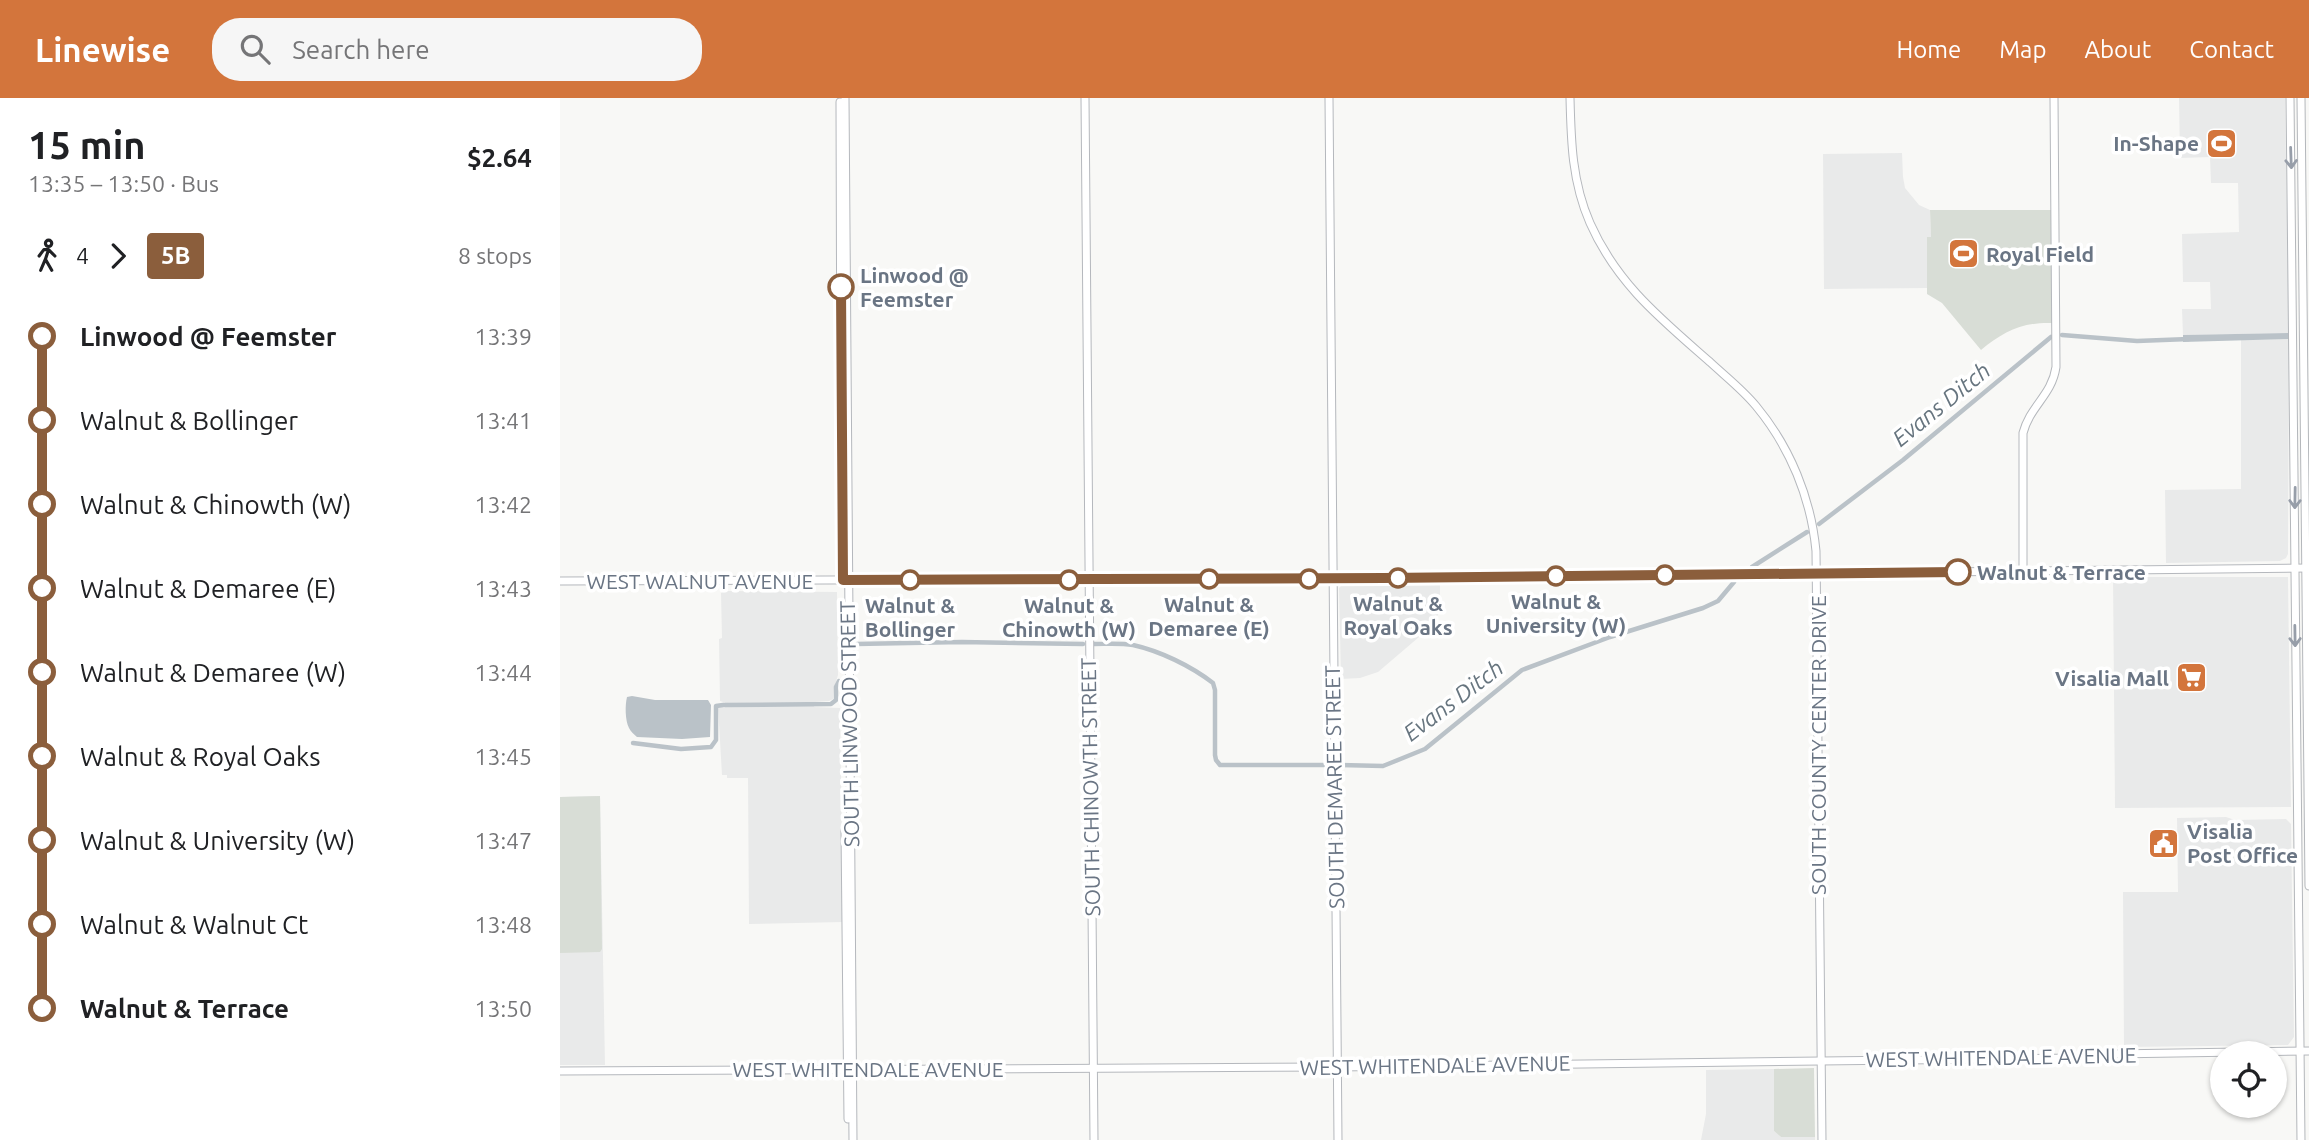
<!DOCTYPE html>
<html lang="en">
<head>
<meta charset="utf-8">
<style>
	:root { --surface:#fff; --page:#f6f6f6; --text:#202124; --muted:#757577; --accent:#d3753c }
	body { margin:0; font-family:Ubuntu,sans-serif; background:var(--page); color:var(--text); height:100vh; display:flex; flex-direction:column; font-size:26px; white-space:nowrap }
	* { box-sizing:border-box; margin:0 }
	p { font-size:23px; color:var(--muted) }
	.icon { flex:none; width:38px; height:38px; fill:none; stroke:currentColor; stroke-width:2; stroke-linecap:round; stroke-linejoin:round }
	.map { position:relative; flex:1; overflow:hidden }
	.panel { display:flex; flex-direction:column; background:var(--surface); width:560px }
	.panel>* { flex:none }
	.badge { padding:0 14px; border-radius:5px; font-size:24px; line-height:46px }
	.fabs { position:absolute; left:1650px; top:943px; display:grid; gap:14px }
	.fabs a { display:grid; place-items:center; width:77px; height:77px; border-radius:50%; background:var(--surface); box-shadow:0 2px 5px #0004; font-size:35px }
	.map>.badge { position:absolute; translate:-50% -50%; box-shadow:0 0 0 4px #fff }
	.legs { display:flex; align-items:center; gap:10px; height:77px; padding:0 28px; font-size:23px }
	.legs p { margin-inline-start:auto }
	.headline { display:flex; align-items:center; justify-content:space-between; height:119px; padding:0 28px }
	h1 { font-size:38px; font-weight:700; line-height:52px }
	ul { padding:0 28px; list-style:none }
	li { display:flex; align-items:center; gap:24px; height:84px; font-size:26px }
	li i { display:grid; place-items:center; width:10px; height:100%; margin:0 9px; background:currentColor }
	li i::after { content:''; width:18px; height:18px; margin:-9px; border:5px solid; border-radius:50%; background:var(--surface) }
	li p { margin-inline-start:auto }
	li:first-child i { background:linear-gradient(#0000 50%,currentColor 0) }
	li:last-child i { background:linear-gradient(currentColor 50%,#0000 0) }
	header { display:flex; align-items:center; gap:42px; box-sizing:border-box; height:98px; padding:0 35px; background:var(--accent); color:#fff }
	header strong { font-size:33px }
	nav { display:flex; gap:38px; margin-inline-start:auto; font-size:24px }
	.search { width:490px; height:63px; background:var(--page); display:flex; align-items:center; gap:18px; box-sizing:border-box; padding:0 24px; border-radius:28px; color:var(--muted); font-size:26px }
	main { display:flex; flex:1; min-height:0 }
	.map>svg:first-child { display:block }
	.built { fill:#e9eaea }
	.green { fill:#d8ddd6 }
	.water { fill:#bac2c8 }
	.lines { fill:none; stroke-linecap:round; stroke-linejoin:round }
	.canal { stroke:#bac2c8; stroke-width:4.5 }
	.secondary-casing { stroke:#b5b8bd; stroke-width:9 }
	.primary-casing { stroke:#b4b7bb; stroke-width:9 }
	.secondary { stroke:#fff; stroke-width:7 }
	.primary { stroke:#fff; stroke-width:7 }
	.oneway { stroke:#979ea9 }
	.line-1-casing { stroke:#fff; stroke-width:16 }
	.line-1 { stroke:#8b5e3c; stroke-width:10 }
	.stop-1-dot { fill:#fff; stroke:#8b5e3c; stroke-width:3.5 }
	.labels { text-anchor:middle; dominant-baseline:central; stroke-width:7; stroke-linejoin:round; paint-order:stroke }
	.poi-label { font-size:21px; font-weight:bold; fill:#6a7584; stroke:#fff; text-anchor:end }
	.stop-label { font-size:21px; font-weight:bold; fill:#6a7584; stroke:#fff }
	.street-label { font-size:21px; fill:#6a7584; stroke:#fff }
	.water-label { font-size:23px; font-style:italic; fill:#67757f; stroke:#fff }
</style>
</head>
<body>
<header>
<strong>Linewise</strong>
<div class="search"><svg class="icon" aria-label="search" viewBox="0 0 24 24"><circle cx="10" cy="10" r="6"/><path d="M15 15l6 6"/></svg>Search here</div>
<nav><a>Home</a><a>Map</a><a>About</a><a>Contact</a></nav>
</header>
<main>
<section class="panel">
<div class="headline"><div><h1>15 min</h1><p>13:35 – 13:50 · Bus</p></div><b>$2.64</b></div>
<div class="legs"><svg class="icon" aria-label="walk" viewBox="0 0 24 24"><circle cx="13" cy="4" r="2"/><path d="M13 8l-2 6 4 7M11 14l-3 7M7 12l3-4h3l4 4"/></svg>4<svg class="icon" aria-label="forward" viewBox="0 0 24 24"><path d="M9 5l7 7-7 7"/></svg><b class="badge" style="background:#8b5e3c;color:#fff">5B</b><p>8 stops</p></div>
<ul>
<li><i style="color:#8b5e3c"></i><b>Linwood @ Feemster</b><p>13:39</p></li>
<li><i style="color:#8b5e3c"></i><span>Walnut &amp; Bollinger</span><p>13:41</p></li>
<li><i style="color:#8b5e3c"></i><span>Walnut &amp; Chinowth (W)</span><p>13:42</p></li>
<li><i style="color:#8b5e3c"></i><span>Walnut &amp; Demaree (E)</span><p>13:43</p></li>
<li><i style="color:#8b5e3c"></i><span>Walnut &amp; Demaree (W)</span><p>13:44</p></li>
<li><i style="color:#8b5e3c"></i><span>Walnut &amp; Royal Oaks</span><p>13:45</p></li>
<li><i style="color:#8b5e3c"></i><span>Walnut &amp; University (W)</span><p>13:47</p></li>
<li><i style="color:#8b5e3c"></i><span>Walnut &amp; Walnut Ct</span><p>13:48</p></li>
<li><i style="color:#8b5e3c"></i><b>Walnut &amp; Terrace</b><p>13:50</p></li>
</ul>
</section>
<div class="map">
<svg width="1749" height="1042" viewBox="0 0 1749 1042">
	<rect width="100%" height="100%" fill="#f8f8f6"/>
	<g class="built">
		<polygon points="1619,0 1725,0 1729,235 1623,237 1622,211 1651,211 1650,184 1623,184 1622,136 1679,134 1678,85 1651,85 1650,59 1620,60"/>
		<polygon points="1342,55 1343,79 1345,90 1359,107 1370,112 1371,139 1367,140 1367,190 1264,191 1263,56"/>
		<polygon points="1729,241 1728,456 1726,460 1720,463 1606,465 1605,392 1681,391 1681,242"/>
		<polygon points="1553,479 1728,479 1731,709 1555,710"/>
		<polygon points="880,487 880,509 877,519 866,533 818,574 800,580 781,581 779,490 781,488"/>
		<polygon points="164,493 277,494 278,577 274,590 273,601 269,603 255,604 254,609 280,610 283,824 189,826 188,680 167,680 167,677 162,677 158,608 163,608 163,604 160,603 159,541 162,540 161,495"/>
		<polygon points="40,698 45,967 0,967 0,699"/>
		<polygon points="1666,719 1675,722 1726,721 1731,726 1734,939 1728,947 1564,949 1563,794 1618,794 1617,720"/>
		<polygon points="1214,971 1214,1033 1221,1039 1255,1039 1255,1042 1141,1042 1146,1016 1146,972"/>
	</g>
	<g class="green">
		<path d="M1370,112H1491L1492,225C1462,224 1443,234 1421,252L1382,205L1367,196V139H1371Z"/>
		<polygon points="40,698 42,851 40,854 0,855 0,699"/>
		<polygon points="1254,970 1255,1039 1221,1039 1214,1033 1214,971"/>
	</g>
	<g class="water">
		<polygon points="1729,235 1729,241 1623,244 1623,237"/>
		<path d="M72,598L95,602H148L151,607L150,639L122,641L77,639C74,636 71,634 69,630C65,622 65,607 67,599Z"/>
	</g>
	<g class="lines">
		<g class="canal">
			<polyline points="1502,237 1577,243 1629,241"/>
			<polyline points="1259,426 1343,362 1491,239"/>
			<polyline points="1192,469 1247,434"/>
			<path d="M534,546C547,546 560,545 573,547C600,553 631,568 653,585L655,592V657L656,662L660,667H767"/>
			<polyline points="293,572 293,549 296,546 402,544 523,546"/>
			<polyline points="165,607 271,606 276,602 276,589 279,583"/>
			<polyline points="73,645 121,651 151,649 156,642 156,608 163,607"/>
			<polyline points="780,667 823,668 865,651 962,572 1050,539 1143,510 1158,503 1174,484"/>
		</g>
		<defs>
			<g id="secondary">
				<polyline points="285,0 293,1042"/>
				<polyline points="525,0 534,1042"/>
				<polyline points="769,0 778,1042"/>
				<path d="M1010,0C1011,43 1012,84 1030,125C1057,186 1101,221 1150,264C1165,278 1183,292 1196,308C1230,349 1251,400 1256,453L1262,1042"/>
				<polyline points="280,4 281,335"/>
				<path d="M1463,473V335C1470,308 1492,297 1496,269L1494,0"/>
				<polyline points="0,483 823,480 1749,470"/>
				<polyline points="283,515 284,566"/>
				<polyline points="285,732 288,1021"/>
				<polyline points="0,973 777,969 1505,960 1553,956 1749,953"/>
			</g>
			<g id="primary">
				<polyline points="1730,0 1741,1042"/>
				<polyline points="1741,0 1749,788"/>
			</g>
		</defs>
		<use href="#secondary" class="secondary-casing"/>
		<use href="#primary" class="primary-casing"/>
		<use href="#secondary" class="secondary"/>
		<use href="#primary" class="primary"/>
	</g>
	<defs><path id="oneway-shaft" d="M-6 0H5M1.5-3L5.5 0L1.5 3" fill="none" stroke-width="1.6" stroke-linecap="round" stroke-linejoin="round" transform="scale(1.75)"/></defs>
	<g class="oneway">
		<use href="#oneway-shaft" transform="translate(1731 60) rotate(88)"/>
		<use href="#oneway-shaft" transform="translate(1735 400) rotate(91)"/>
		<use href="#oneway-shaft" transform="translate(1735 538) rotate(89)"/>
	</g>
	<g class="lines">
		<defs>
			<polyline id="line-1" points="281,189 283,482 824,480 1398,474"/>
		</defs>
		<use href="#line-1" class="line-1-casing"/>
		<use href="#line-1" class="line-1"/>
	</g>
	<defs>
		<symbol id="stadium-square" viewBox="-11 -11 22 22"><rect x="-9" y="-9" width="18" height="18" rx="4" fill="#d3753c" stroke="#fff"/><path d="M0-5a6.5 5 0 1 0 0 10a6.5 5 0 1 0 0-10ZM-3.5-1.8h7v3.6h-7Z" fill="#fff"/></symbol>
		<symbol id="supermarket-square" viewBox="-11 -11 22 22"><rect x="-9" y="-9" width="18" height="18" rx="4" fill="#d3753c" stroke="#fff"/><path d="M-6-5.5h2.5l.6 2H6L4.5 2H-2.5L-4.4-4H-6ZM-1.5 3.2a1.3 1.3 0 1 0 .1 0ZM3 3.2a1.3 1.3 0 1 0 .1 0Z" fill="#fff"/></symbol>
		<symbol id="civic-square" viewBox="-11 -11 22 22"><rect x="-9" y="-9" width="18" height="18" rx="4" fill="#d3753c" stroke="#fff"/><path d="M-.6-6.5H3V-4.5H.6V-3L4-1V1h2V6H-6V1h2V-1L-.6-3ZM-1.2 2.5V6h2.4V2.5Z" fill="#fff"/></symbol>
	</defs>
	<g fill-rule="evenodd">
		<use href="#stadium-square" x="1644" y="28" width="35" height="35"/>
		<use href="#stadium-square" x="1386" y="138" width="35" height="35"/>
		<use href="#supermarket-square" x="1614" y="562" width="35" height="35"/>
		<use href="#civic-square" x="1586" y="728" width="35" height="35"/>
	</g>
	<g class="stop-1-dot">
		<circle cx="281" cy="189" r="12"/>
		<circle cx="1398" cy="474" r="12"/>
		<circle cx="1105" cy="477" r="9"/>
		<circle cx="996" cy="478" r="9"/>
		<circle cx="838" cy="480" r="9"/>
		<circle cx="649" cy="481" r="9"/>
		<circle cx="749" cy="481" r="9"/>
		<circle cx="350" cy="482" r="9"/>
		<circle cx="509" cy="482" r="9"/>
	</g>
	<g class="labels">
		<g class="poi-label">
			<text x="1639" y="45">In-Shape</text>
			<text x="1426" y="156" text-anchor="start">Royal Field</text>
			<text x="1609" y="580">Visalia Mall</text>
			<text x="1627" y="733" text-anchor="start">Visalia<tspan x="1627" dy="24">Post Office</tspan></text>
		</g>
		<g class="stop-label">
			<text x="300" y="177" text-anchor="start">Linwood @<tspan x="300" dy="24">Feemster</tspan></text>
			<text x="1417" y="474" text-anchor="start">Walnut &amp; Terrace</text>
			<text x="996" y="503">Walnut &amp;<tspan x="996" dy="24">University (W)</tspan></text>
			<text x="838" y="505">Walnut &amp;<tspan x="838" dy="24">Royal Oaks</tspan></text>
			<text x="649" y="506">Walnut &amp;<tspan x="649" dy="24">Demaree (E)</tspan></text>
			<text x="350" y="507">Walnut &amp;<tspan x="350" dy="24">Bollinger</tspan></text>
			<text x="509" y="507">Walnut &amp;<tspan x="509" dy="24">Chinowth (W)</tspan></text>
		</g>
		<g class="street-label">
			<text x="140" y="483">WEST WALNUT AVENUE</text>
			<text transform="translate(289 626) rotate(-91)">SOUTH LINWOOD STREET</text>
			<text transform="translate(1258 647) rotate(-90)">SOUTH COUNTY CENTER DRIVE</text>
			<text transform="translate(530 689) rotate(-91)">SOUTH CHINOWTH STREET</text>
			<text transform="translate(774 689) rotate(-91)">SOUTH DEMAREE STREET</text>
			<text transform="translate(1441 959) rotate(-1)">WEST WHITENDALE AVENUE</text>
			<text transform="translate(875 967) rotate(-1)">WEST WHITENDALE AVENUE</text>
			<text x="308" y="971">WEST WHITENDALE AVENUE</text>
		</g>
		<g class="water-label">
			<text transform="translate(1381 306) rotate(-39)">Evans Ditch</text>
			<text transform="translate(893 602) rotate(-37)">Evans Ditch</text>
		</g>
	</g>
</svg>
<div class="fabs">
<a><svg class="icon" aria-label="locate" viewBox="0 0 24 24"><circle cx="12" cy="12" r="6"/><path d="M12 2v4M12 18v4M2 12h4M18 12h4"/></svg></a>
</div>
</div>
</main>
</body>
</html>
